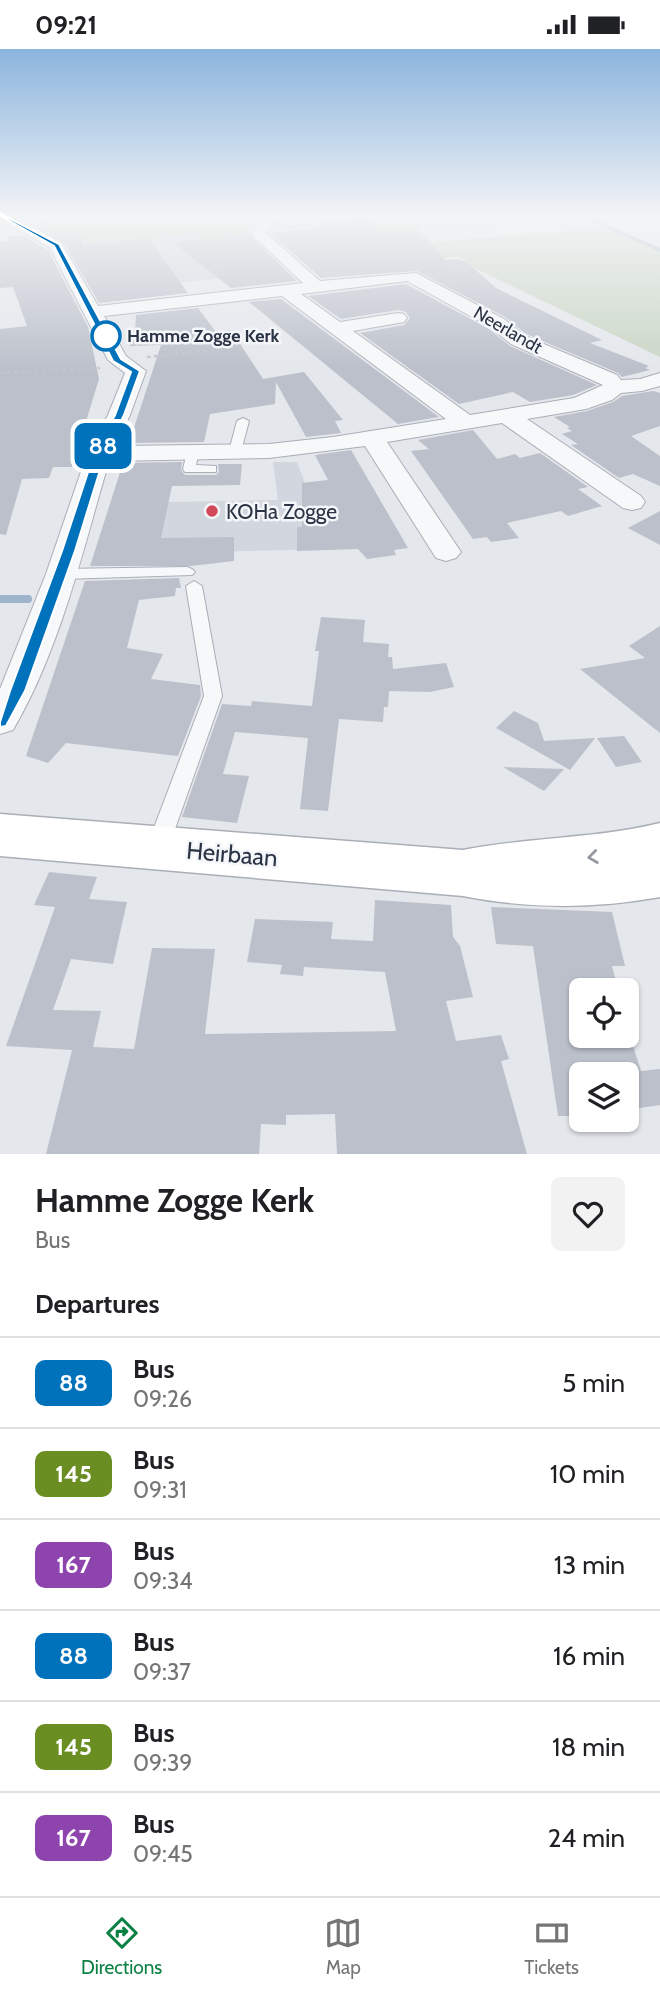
<!DOCTYPE html>
<html lang="en">
<head>
<meta charset="utf-8">
<style>
	:root { --surface:#fff; --page:#f2f2f2; --text:#202124; --muted:#757577; --line:#e0e0e0; --accent:#0b8043 }
	body { margin:0; font-family:Cabin,sans-serif; background:var(--page); color:var(--text); height:100vh; display:flex; flex-direction:column; font-size:26px; white-space:nowrap }
	* { box-sizing:border-box; margin:0 }
	p { font-size:23px; color:var(--muted) }
	.icon { flex:none; width:38px; height:38px; fill:none; stroke:currentColor; stroke-width:2; stroke-linecap:round; stroke-linejoin:round }
	.map { position:relative; height:1105px; overflow:hidden }
	.side { display:flex; flex-direction:column; background:var(--surface); flex:1 }
	.side>* { flex:none }
	.badge { padding:0 14px; border-radius:10px; font-size:24px; line-height:46px }
	.buttons { position:absolute; left:569px; top:929px; display:grid; gap:14px }
	.buttons a { display:grid; place-items:center; width:70px; height:70px; border-radius:10px; background:var(--surface); box-shadow:0 2px 5px #0004; font-size:35px }
	.map>.badge { position:absolute; translate:-50% -50%; box-shadow:0 0 0 4px #fff }
	h2 { padding:0 35px; font-size:26px; line-height:63px }
	.round { display:grid; place-items:center; flex:none; width:74px; height:74px; border-radius:10px; background:var(--page) }
	.summary { display:flex; align-items:center; justify-content:space-between; height:119px; padding:0 35px }
	h1 { font-size:33px; font-weight:700; line-height:52px }
	ul { padding:0; list-style:none }
	li { display:flex; align-items:center; gap:21px; height:91px; padding:0 35px; border-top:2px solid var(--line) }
	li div { flex:1 }
	li b { display:block; font-size:26px }
	li em { font-style:normal }
	li .badge { min-width:77px; font-weight:700; text-align:center }
	.status { display:flex; justify-content:space-between; align-items:center; height:49px; padding:0 35px; background:var(--surface); direction:ltr }
	.status svg { height:19px; fill:currentColor }
	.tabs { display:flex; justify-content:space-around; align-items:center; height:98px; border-top:2px solid var(--line); background:var(--surface); font-size:19px; color:var(--muted) }
	.tabs a { display:grid; justify-items:center; gap:4px }
	.tabs .active { color:var(--accent) }
	.map>svg:first-child { display:block }
	.built { fill:#d2d6de }
	.green { fill:#c9d6c5 }
	.lines { fill:none; stroke-linecap:round; stroke-linejoin:round }
	.stream-far1 { stroke:#9fb4cc; stroke-width:3.5 }
	.stream { stroke:#9fb4cc; stroke-width:8 }
	.building { fill:#bbc0ca }
	.service-casing { stroke:#a9aeb7; stroke-width:2 }
	.minor-casing { stroke:#a9aeb7; stroke-width:2 }
	.secondary-casing { stroke:#a9aeb7; stroke-width:3 }
	.path-far1 { stroke:#c2c5cb; stroke-width:2; stroke-dasharray:2.5 2.5; stroke-linecap:butt }
	.path { stroke:#c2c5cb; stroke-width:2.5; stroke-dasharray:3.5 3.5; stroke-linecap:butt }
	.service { fill:#f7f8fa; fill-rule:evenodd }
	.minor { fill:#f7f8fa; fill-rule:evenodd }
	.secondary { fill:#fff; fill-rule:evenodd }
	.oneway { stroke:#959aa2 }
	.line { fill:#0072bc; stroke:#fff; stroke-width:2 }
	.stop-dot { fill:#fff; stroke:#0072bc; stroke-width:3.5 }
	.poi-dot { fill:#d1495b; stroke:#f4f6f9; stroke-width:2.5 }
	.labels { text-anchor:middle; dominant-baseline:central; stroke-width:5; stroke-linejoin:round; paint-order:stroke }
	.far-street-label { font-size:18px; fill:#2b3445; stroke:#f4f6f9 }
	.far-stop-label { font-size:18px; font-weight:bold; fill:#2b3445; stroke:#f4f6f9; text-anchor:start }
	.poi-label { font-size:21px; fill:#2b3445; stroke:#f4f6f9; text-anchor:start }
	.near-street-label { font-size:24px; fill:#2b3445; stroke:#f4f6f9 }
</style>
</head>
<body>
<div class="status"><b>09:21</b><svg viewBox="0 0 49 12"><path d="M0 12V9h3v3zM5 12V6h3v6zM10 12V3h3v9zM15 12V0h3v12zM26 1h20v11H26zM47 4h2v5h-2z"/></svg></div>
<div class="map">
<svg width="660" height="1105" viewBox="0 0 660 1105">
	<rect width="100%" height="100%" fill="#e4e7ec"/>
	<g class="built">
		<polygon points="197,185 200,189 246,186 219,213 224,229 155,236 68,196"/>
		<polygon points="273,413 297,413 330,500 160,504 110,454 278,451"/>
	</g>
	<g class="green">
		<polygon points="83,166 266,166 234,198 210,199 196,185 68,196 29,172"/>
		<polygon points="279,166 552,166 561,172 418,179 432,193 610,179 660,201 660,308 474,219 460,208 420,211 343,189 320,177 262,182"/>
	</g>
	<g class="lines">
		<polyline class="stream-far1" points="581,166 660,201"/>
		<polyline class="stream" points="0,550 28,550"/>
	</g>
	<g class="building">
		<polygon points="355,174 372,174 381,184 414,183 422,190 426,190 446,211 459,210 468,214 496,239 602,291 590,294 649,317 645,319 650,321 622,328 618,324 526,285 505,268 417,222 321,229 270,184"/>
		<polygon points="81,185 82,196 148,189 188,244 99,254 63,192 54,186"/>
		<polygon points="249,186 297,232 231,239 172,193"/>
		<polygon points="6,187 24,187 48,201 88,278 99,330 72,418 53,418 49,429 22,430 6,486 0,485 0,280 27,277 13,238 0,239 0,193 10,192"/>
		<polygon points="406,235 489,280 510,297 597,336 573,346 530,353 513,343 459,355 360,284 404,276 410,269 406,263 398,261 341,270 308,247"/>
		<polygon points="281,250 439,368 398,375 249,253"/>
		<polygon points="198,259 216,283 231,281 263,330 304,323 343,371 335,372 341,384 306,388 276,333 275,355 210,365 204,393 129,394 161,296 129,297 135,282 136,266"/>
		<polygon points="653,342 660,344 660,377 631,387 660,407 660,437 633,425 619,429 571,396 578,395 562,385 572,382 567,379 570,378 554,368 587,362 613,353 622,347"/>
		<polygon points="473,381 497,410 515,405 520,409 540,404 588,438 578,440 602,457 568,467 561,462 507,474 519,489 491,493 487,488 473,490 411,402 429,400 418,391"/>
		<polygon points="351,401 408,499 394,501 396,506 367,510 358,500 297,502 297,478 302,478 302,434 328,431 315,406"/>
		<polygon points="182,413 181,421 185,426 216,426 219,423 218,415 242,415 240,436 172,437 161,489 234,488 234,512 191,517 90,517 123,414"/>
		<polygon points="660,462 660,496 628,479"/>
		<polygon points="179,529 181,539 176,539 175,547 139,551 127,599 163,605 151,630 200,636 201,647 178,707 66,694 48,714 26,707 85,532"/>
		<polygon points="321,568 365,571 363,593 389,595 388,608 392,608 393,620 446,614 454,638 430,643 389,642 388,658 384,658 383,673 339,670 328,762 300,760 308,689 235,683 223,725 249,727 237,774 182,768 222,655 251,657 252,652 312,657 319,602 315,602"/>
		<polygon points="660,577 660,684 580,620 645,609 629,597"/>
		<polygon points="514,662 538,674 544,692 595,689 570,721 496,679"/>
		<polygon points="624,687 642,713 616,718 597,689"/>
		<polygon points="503,718 564,720 544,742"/>
		<polygon points="49,823 97,828 89,850 127,853 113,915 71,910 53,961 101,962 93,998 134,1000 152,899 215,900 205,985 396,982 385,923 304,918 303,927 280,925 282,916 247,913 255,870 333,873 331,890 373,892 375,851 451,856 453,888 460,897 473,948 446,952 456,992 501,986 509,1010 501,1012 527,1105 337,1105 335,1065 286,1066 286,1076 261,1075 259,1105 46,1105 72,1001 6,997 55,858 34,856"/>
		<polygon points="491,858 612,863 625,917 612,917 616,932 600,931 602,942 581,942 581,987 630,987 641,1022 660,1020 660,1056 626,1061 626,1026 581,1026 581,1067 558,1067 533,897 496,895"/>
	</g>
	<g class="lines">
		<defs>
			<g id="service">
				<polygon points="243,369 249,372 241,402 235,406 231,405 229,402 237,372"/>
				<polygon points="193,399 199,403 196,416 216,417 216,423 185,423 183,420 187,403"/>
				<polygon points="187,518 192,520 195,523 192,526 61,530 53,525 61,520"/>
				<polygon points="194,532 202,537 222,647 169,797 166,803 158,806 150,803 147,797 204,647 186,537"/>
			</g>
			<path id="minor" d="M0,166H12L61,193L98,257L303,234L251,185L266,166H280L266,184L320,232L416,224L504,270L525,287L617,326L621,331L640,330L660,324V337L642,342L621,344L612,351L586,360L527,370L641,447L645,453L641,459L632,461L623,459L502,374L387,393L461,503L456,509L446,512L436,509L365,397L269,409L109,412C83,501 60,601 13,681L0,685V640L46,525L87,405L108,366L125,324L108,311L50,199L0,170ZM407,232L490,278L511,295L603,336L574,349L470,366L353,282L404,273L407,269L404,265L398,264L340,273L301,245ZM282,247L446,370L333,388L269,395L115,397L130,366L146,322L126,307L104,267Z"/>
			<path id="secondary" d="M0,765L463,801C528,788 595,790 660,774V848C594,860 529,860 463,847L0,807Z"/>
		</defs>
		<use href="#service" class="service-casing"/>
		<use href="#minor" class="minor-casing"/>
		<use href="#secondary" class="secondary-casing"/>
		<g class="path-far1">
			<polyline points="315,166 349,184 383,187"/>
			<polyline points="285,178 364,171 359,166"/>
			<polyline points="442,222 469,218"/>
			<polyline points="227,229 217,218 242,192"/>
		</g>
		<g class="path">
			<polyline points="147,308 206,302 204,268"/>
			<polyline points="0,324 100,319"/>
		</g>
		<use href="#service" class="service"/>
		<use href="#minor" class="minor"/>
		<use href="#secondary" class="secondary"/>
	</g>
	<defs><path id="oneway-chevron" d="M-2-3.5L2.5 0L-2 3.5" fill="none" stroke-width="1.6" stroke-linecap="round" stroke-linejoin="round" transform="scale(1.75)"/></defs>
	<use class="oneway" href="#oneway-chevron" transform="translate(593 808) rotate(172)"/>
	<linearGradient id="sky" x2="0" y2="1"><stop stop-color="#8bb4dd"/><stop offset="0.52" stop-color="#f3f4f6"/><stop offset="1" stop-color="#f3f4f6" stop-opacity="0"/></linearGradient>
	<rect width="660" height="320" fill="url(#sky)"/>
	<polygon class="line" points="1,165 59,195 121,310 140,322 124,366 105,405 75,502 25,642 6,677 0,678 0,673 10,642 62,502 94,405 115,366 131,323 113,312 54,197 1,167"/>
	<circle class="stop-dot" cx="106" cy="287" r="14"/>
	<circle class="poi-dot" cx="212" cy="462" r="7"/>
	<g class="labels">
		<g class="far-street-label">
			<text transform="translate(508 281) rotate(30)">Neerlandt</text>
		</g>
		<g class="far-stop-label">
			<text x="127" y="287">Hamme Zogge Kerk</text>
		</g>
		<g class="poi-label">
			<text x="226" y="462">KOHa Zogge</text>
		</g>
		<g class="near-street-label">
			<text transform="translate(232 805) rotate(5)">Heirbaan</text>
		</g>
	</g>
</svg>
<div class="buttons">
<a><svg class="icon" aria-label="locate" viewBox="0 0 24 24"><circle cx="12" cy="12" r="6"/><path d="M12 2v4M12 18v4M2 12h4M18 12h4"/></svg></a>
<a><svg class="icon" aria-label="layers" viewBox="0 0 24 24"><path d="M12 4l9 5-9 5-9-5zM3 14l9 5 9-5"/></svg></a>
</div>
<b class="badge" style="left:103px;top:397px;background:#0072bc;color:#fff">88</b>
</div>
<section class="side">
<div class="summary"><div><h1>Hamme Zogge Kerk</h1><p>Bus</p></div><a class="round"><svg class="icon" aria-label="heart" viewBox="0 0 24 24"><path d="M12 20l-8-8c-3-5 5-10 8-4 3-6 11-1 8 4z"/></svg></a></div>
<h2>Departures</h2>
<ul>
<li><span class="badge" style="background:#0072bc;color:#fff">88</span><div><b>Bus</b><p>09:26</p></div><em>5 min</em></li>
<li><span class="badge" style="background:#6b8e23;color:#fff">145</span><div><b>Bus</b><p>09:31</p></div><em>10 min</em></li>
<li><span class="badge" style="background:#8e44ad;color:#fff">167</span><div><b>Bus</b><p>09:34</p></div><em>13 min</em></li>
<li><span class="badge" style="background:#0072bc;color:#fff">88</span><div><b>Bus</b><p>09:37</p></div><em>16 min</em></li>
<li><span class="badge" style="background:#6b8e23;color:#fff">145</span><div><b>Bus</b><p>09:39</p></div><em>18 min</em></li>
<li><span class="badge" style="background:#8e44ad;color:#fff">167</span><div><b>Bus</b><p>09:45</p></div><em>24 min</em></li>
</ul>
</section>
<nav class="tabs">
<a class="active"><svg class="icon" aria-label="directions" viewBox="0 0 24 24"><path d="M12 3l9 9-9 9-9-9zM9 14v-3h6M13 9l2 2-2 2"/></svg>Directions</a>
<a><svg class="icon" aria-label="map" viewBox="0 0 24 24"><path d="M3 6l6-2 6 2 6-2v14l-6 2-6-2-6 2zM9 4v14M15 6v14"/></svg>Map</a>
<a><svg class="icon" aria-label="tickets" viewBox="0 0 24 24"><path d="M3 7h18v10H3zM15 7v10"/></svg>Tickets</a>
</nav>
</body>
</html>
